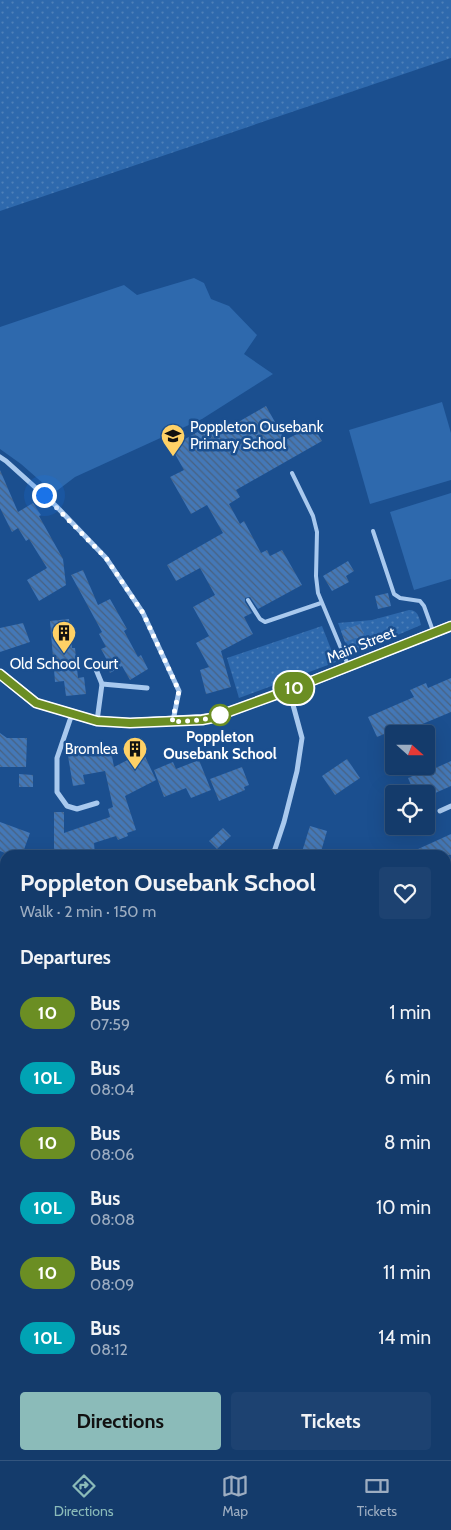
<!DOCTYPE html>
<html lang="en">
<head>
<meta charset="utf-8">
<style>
	:root { --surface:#143b6b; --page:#1d4271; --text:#f1f3f6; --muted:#9dadc1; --line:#33557e; --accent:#8bbbb9 }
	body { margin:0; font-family:Cabin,sans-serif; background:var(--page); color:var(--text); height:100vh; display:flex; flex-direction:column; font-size:19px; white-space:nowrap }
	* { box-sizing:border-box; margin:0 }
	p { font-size:16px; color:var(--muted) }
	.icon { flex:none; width:28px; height:28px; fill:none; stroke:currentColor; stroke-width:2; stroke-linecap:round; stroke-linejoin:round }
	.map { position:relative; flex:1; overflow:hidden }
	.panel { position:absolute; left:0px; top:850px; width:451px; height:610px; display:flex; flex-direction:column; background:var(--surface); border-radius:15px 15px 0 0; box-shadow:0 5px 20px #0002,0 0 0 1px var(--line) }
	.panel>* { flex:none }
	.badge { padding:0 10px; border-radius:16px; font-size:18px; line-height:32px }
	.needle { width:32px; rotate:111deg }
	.tools { position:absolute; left:385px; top:725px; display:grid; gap:10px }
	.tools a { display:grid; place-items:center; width:50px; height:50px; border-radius:5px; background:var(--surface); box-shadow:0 5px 20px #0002,0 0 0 1px var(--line); font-size:25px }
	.you { position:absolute; width:25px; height:25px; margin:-12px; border:4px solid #fff; border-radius:50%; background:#1a73e8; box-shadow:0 0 0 8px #1a73e833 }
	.map>.badge { position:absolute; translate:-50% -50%; box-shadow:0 0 0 2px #fff }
	h2 { padding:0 20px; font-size:19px; line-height:45px }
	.round { display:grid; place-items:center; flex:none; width:52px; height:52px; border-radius:5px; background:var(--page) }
	.overview { display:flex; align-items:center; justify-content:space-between; height:85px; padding:0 20px }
	h1 { font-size:24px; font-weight:800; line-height:38px }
	.action { display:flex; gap:10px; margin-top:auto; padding:10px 20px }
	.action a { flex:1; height:58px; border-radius:5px; background:var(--accent); color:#111; font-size:20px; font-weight:800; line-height:58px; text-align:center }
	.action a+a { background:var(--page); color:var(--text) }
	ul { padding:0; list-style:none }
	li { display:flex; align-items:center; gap:15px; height:65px; padding:0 20px }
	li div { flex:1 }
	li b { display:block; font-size:19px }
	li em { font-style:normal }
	li .badge { min-width:55px; font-weight:700; text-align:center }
	.tabs { display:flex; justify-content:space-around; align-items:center; height:70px; border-top:1px solid var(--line); background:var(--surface); font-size:14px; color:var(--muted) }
	.tabs a { display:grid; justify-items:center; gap:2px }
	.tabs .current { color:var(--accent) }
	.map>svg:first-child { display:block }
	.grass { fill:url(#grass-dots) }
	.park { fill:#2e69ad }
	.building { fill:url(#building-back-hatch) }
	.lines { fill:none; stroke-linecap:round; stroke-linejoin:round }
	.lane { stroke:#a9c9ee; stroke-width:4 }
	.street { stroke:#a9c9ee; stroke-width:5 }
	.secondary { stroke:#d6e6fa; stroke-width:10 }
	.line-casing { stroke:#fff; stroke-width:11 }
	.line { stroke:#6b8e23; stroke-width:8 }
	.walk { stroke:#fff; stroke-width:5; stroke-dasharray:0 9 }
	.stop-dot { fill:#fff; stroke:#6b8e23; stroke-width:2.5 }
	.labels { text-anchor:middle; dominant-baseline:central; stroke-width:5; stroke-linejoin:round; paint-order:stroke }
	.poi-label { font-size:15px; fill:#fff; stroke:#1b4f8f; text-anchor:start }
	.street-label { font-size:15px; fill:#fff; stroke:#1b4f8f }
	.stop-label { font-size:15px; font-weight:bold; fill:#fff; stroke:#1b4f8f }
</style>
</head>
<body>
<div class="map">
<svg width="451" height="1460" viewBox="0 0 451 1460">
	<defs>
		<pattern id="grass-dots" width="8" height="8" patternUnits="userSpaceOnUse" patternTransform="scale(1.25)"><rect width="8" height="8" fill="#2e69ad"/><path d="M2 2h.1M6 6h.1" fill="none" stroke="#4d80b9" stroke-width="1.8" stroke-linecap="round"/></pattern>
		<pattern id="building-back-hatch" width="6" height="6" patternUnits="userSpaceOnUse" patternTransform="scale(1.25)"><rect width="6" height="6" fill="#4478b7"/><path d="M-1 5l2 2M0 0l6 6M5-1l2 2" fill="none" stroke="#486282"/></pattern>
	</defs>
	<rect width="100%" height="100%" fill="#1b4f8f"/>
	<g class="grass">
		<polygon points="0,0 451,0 451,58 0,211"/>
		<path d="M409,610C418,610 419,617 421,625L353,654L349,652L338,623L372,620Z"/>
		<polygon points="322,626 336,662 239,698 227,658"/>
	</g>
	<g class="park">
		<polygon points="194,278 204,283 211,299 229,306 257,335 244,354 273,374 202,419 75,477 54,493 21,464 0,449 0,327 124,285 137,295"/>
		<polygon points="442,402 451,433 451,480 370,504 349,430"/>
		<polygon points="451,493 451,579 414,590 390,512"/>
	</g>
	<g class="building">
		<polygon points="266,406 285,440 313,426 322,441 236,490 240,497 229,504 240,524 244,521 261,553 267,550 270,556 282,550 302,585 258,609 250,597 245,598 245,602 252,613 244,617 253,634 221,651 231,687 206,694 200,670 209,667 196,643 209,636 193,607 215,595 200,568 176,581 167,565 223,533 207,505 191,514 170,477 184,470 171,447 208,426 214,436"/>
		<polygon points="0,470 18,512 33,503 41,515 39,516 63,559 66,585 39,601 27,580 47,568 29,539 26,541 18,528 12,532 0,508"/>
		<polygon points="348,561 354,571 346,576 349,582 332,591 323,576"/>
		<polygon points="83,570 98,605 110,599 127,629 124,631 138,657 141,655 148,669 130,680 122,666 110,673 105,664 108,662 101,649 106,647 99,634 102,632 71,575"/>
		<polygon points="388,593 391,606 378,609 375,596"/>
		<polygon points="69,619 72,648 75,648 78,678 84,677 86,694 66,696 64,681 55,682 50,621"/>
		<polygon points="23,623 30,642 0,652 0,628"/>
		<polygon points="360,624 364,635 345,642 341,631"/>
		<polygon points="451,678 451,712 420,725 424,734 406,734 403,726 377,737 368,717 414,697 410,690 426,683 428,688"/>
		<polygon points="0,733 7,738 27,738 26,767 0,767"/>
		<polygon points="111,751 114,767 143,752 156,780 125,796 136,830 127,833 128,836 118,840 116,836 94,843 95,855 54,855 54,812 64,812 64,833 110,817 108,809 113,807 105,771 83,775 85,784 73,786 68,756 85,753 86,756"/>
		<polygon points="347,759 360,778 335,795 322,776"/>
		<polygon points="199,760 211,790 191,798 186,788 164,797 154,770 173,762 176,769"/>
		<polygon points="451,761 451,786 433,794 391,794 411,785 408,778 429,769 429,771"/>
		<polygon points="242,767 249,785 244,787 245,790 219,801 210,779"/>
		<polygon points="19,774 33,775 33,787 19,787"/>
		<polygon points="0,822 30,833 22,855 10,855 0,851"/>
		<polygon points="310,826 327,831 320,855 301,855"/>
		<polygon points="223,828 231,836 217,849 209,841"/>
		<polygon points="451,834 451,855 405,855"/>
	</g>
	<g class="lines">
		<g class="lane">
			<polyline points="292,473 313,516 317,532 316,576 318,593 348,665"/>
			<polyline points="373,531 394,594 400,598 420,601 424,606 433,631"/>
			<polyline points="248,600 260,619 265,622 321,603"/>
		</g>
		<g class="street">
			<polyline points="0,457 6,461 56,506 106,558 143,613 179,691 173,721"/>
			<polyline points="95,667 102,684"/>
			<polyline points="72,714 57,758 57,792 67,806 77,809 97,803"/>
			<polyline points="97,721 102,684 147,688"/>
			<polyline points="440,811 451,806"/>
			<polyline points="273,855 284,822 297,771 302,738 289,690"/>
			<polyline points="446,1007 451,1004"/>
			<polyline points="0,1067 5,1067"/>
			<polyline points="446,1216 451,1222"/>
			<polyline points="446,1278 451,1274"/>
			<polyline points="0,1279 5,1304"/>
			<polyline points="446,1286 451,1290"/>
			<polyline points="0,1346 5,1346"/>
			<polyline points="44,1455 47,1460"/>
			<polyline points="373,1455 375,1460"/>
			<polyline points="197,1460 212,1455"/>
		</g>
		<polyline class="secondary" points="0,674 36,703 97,721 130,723 202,719 212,718 289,690 451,626"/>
	</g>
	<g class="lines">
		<defs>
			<polyline id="line" points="0,674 36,703 97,721 130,723 202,720 212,718 289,690 451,626"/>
		</defs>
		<use href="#line" class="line-casing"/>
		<use href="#line" class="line"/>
		<polyline class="walk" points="44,495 106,558 143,613 179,691 172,722 202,720 221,714 220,715"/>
	</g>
	<defs>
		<symbol id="school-pin" viewBox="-11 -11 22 30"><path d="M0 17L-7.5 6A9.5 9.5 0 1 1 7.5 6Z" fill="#ffd166" stroke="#1b4f8f"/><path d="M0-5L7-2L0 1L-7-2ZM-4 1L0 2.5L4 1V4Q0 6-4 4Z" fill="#111"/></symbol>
		<symbol id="building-pin" viewBox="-11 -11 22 30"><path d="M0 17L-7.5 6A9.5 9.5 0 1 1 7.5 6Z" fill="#ffd166" stroke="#1b4f8f"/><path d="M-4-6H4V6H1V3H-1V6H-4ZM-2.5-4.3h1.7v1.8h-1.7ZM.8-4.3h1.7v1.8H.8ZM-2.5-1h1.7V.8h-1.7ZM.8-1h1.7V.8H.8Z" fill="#111"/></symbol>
	</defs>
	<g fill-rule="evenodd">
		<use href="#school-pin" x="159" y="422" width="28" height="38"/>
		<use href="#building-pin" x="50" y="619" width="28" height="38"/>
		<use href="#building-pin" x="121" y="735" width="28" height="38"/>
	</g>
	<circle class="stop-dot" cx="220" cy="715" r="10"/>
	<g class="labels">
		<g class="poi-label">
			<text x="190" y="427">Poppleton Ousebank<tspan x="190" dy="17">Primary School</tspan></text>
			<text x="64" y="664" text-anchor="middle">Old School Court</text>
			<text x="118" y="749" text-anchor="end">Bromlea</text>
		</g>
		<g class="street-label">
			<text transform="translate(361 645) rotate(-22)">Main Street</text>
		</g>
		<g class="stop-label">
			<text x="220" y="737">Poppleton<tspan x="220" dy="17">Ousebank School</tspan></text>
		</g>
	</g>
</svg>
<div class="tools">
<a><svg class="needle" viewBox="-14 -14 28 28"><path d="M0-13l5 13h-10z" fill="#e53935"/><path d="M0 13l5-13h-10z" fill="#9dadc1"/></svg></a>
<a><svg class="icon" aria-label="locate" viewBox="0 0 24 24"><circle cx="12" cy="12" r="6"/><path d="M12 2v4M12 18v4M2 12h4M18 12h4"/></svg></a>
</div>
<div class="you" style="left:44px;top:495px"></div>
<b class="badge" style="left:294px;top:688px;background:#6b8e23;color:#fff">10</b>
<section class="panel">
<div class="overview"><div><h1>Poppleton Ousebank School</h1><p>Walk · 2 min · 150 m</p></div><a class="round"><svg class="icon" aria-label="heart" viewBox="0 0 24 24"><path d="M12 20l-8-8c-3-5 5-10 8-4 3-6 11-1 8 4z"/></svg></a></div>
<h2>Departures</h2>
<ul>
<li><span class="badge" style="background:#6b8e23;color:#fff">10</span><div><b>Bus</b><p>07:59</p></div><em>1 min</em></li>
<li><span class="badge" style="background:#00a3b4;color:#fff">10L</span><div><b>Bus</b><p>08:04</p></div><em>6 min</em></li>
<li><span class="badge" style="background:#6b8e23;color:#fff">10</span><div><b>Bus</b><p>08:06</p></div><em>8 min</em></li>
<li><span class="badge" style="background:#00a3b4;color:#fff">10L</span><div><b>Bus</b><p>08:08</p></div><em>10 min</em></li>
<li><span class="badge" style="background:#6b8e23;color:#fff">10</span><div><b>Bus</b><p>08:09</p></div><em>11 min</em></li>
<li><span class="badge" style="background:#00a3b4;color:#fff">10L</span><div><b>Bus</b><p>08:12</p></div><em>14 min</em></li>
</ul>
<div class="action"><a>Directions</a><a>Tickets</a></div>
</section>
</div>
<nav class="tabs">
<a class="current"><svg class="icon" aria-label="directions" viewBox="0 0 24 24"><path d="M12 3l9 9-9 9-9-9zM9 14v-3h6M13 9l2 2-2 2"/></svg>Directions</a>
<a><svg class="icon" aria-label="map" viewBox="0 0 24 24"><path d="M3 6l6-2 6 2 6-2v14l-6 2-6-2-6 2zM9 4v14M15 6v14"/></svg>Map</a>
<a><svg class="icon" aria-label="tickets" viewBox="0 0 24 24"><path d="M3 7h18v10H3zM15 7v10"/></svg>Tickets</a>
</nav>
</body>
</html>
